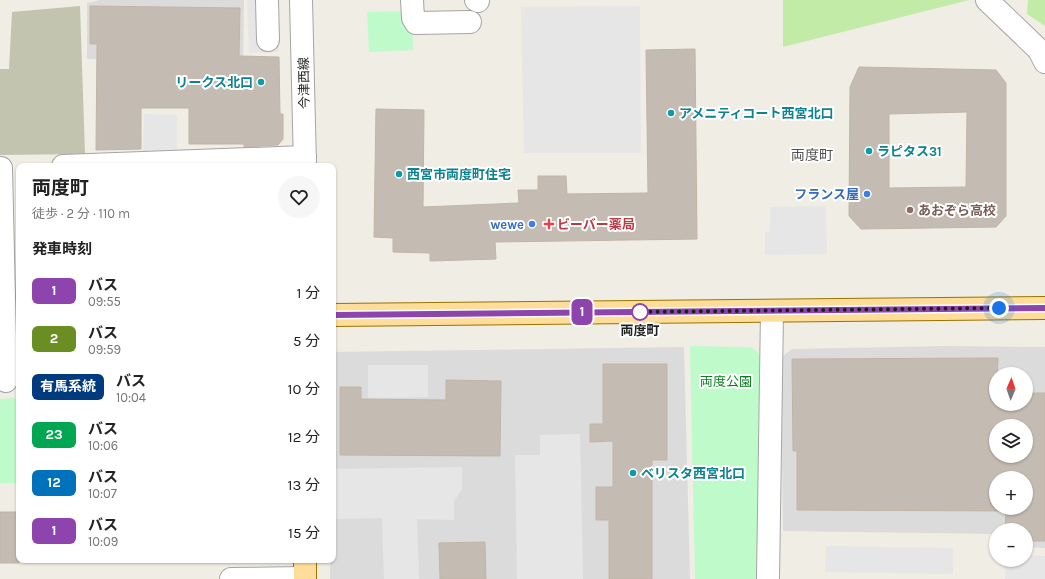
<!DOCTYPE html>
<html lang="ja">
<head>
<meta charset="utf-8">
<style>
	:root { --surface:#fff; --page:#f6f6f6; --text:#222; --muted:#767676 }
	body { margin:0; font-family:Karla,"Noto Sans JP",sans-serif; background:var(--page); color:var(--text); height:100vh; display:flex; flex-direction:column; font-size:15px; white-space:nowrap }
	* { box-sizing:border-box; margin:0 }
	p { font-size:13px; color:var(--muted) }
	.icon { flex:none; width:22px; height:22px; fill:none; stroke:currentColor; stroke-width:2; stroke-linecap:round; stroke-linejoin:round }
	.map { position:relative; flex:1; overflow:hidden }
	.side { position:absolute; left:16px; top:163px; width:320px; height:400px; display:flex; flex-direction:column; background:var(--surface); border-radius:8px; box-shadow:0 1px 3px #0004 }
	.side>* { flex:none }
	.badge { padding:0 8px; border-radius:6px; font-size:14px; line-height:26px }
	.needle { width:26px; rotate:2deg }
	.buttons { position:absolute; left:989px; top:367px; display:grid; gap:8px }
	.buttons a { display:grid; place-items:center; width:44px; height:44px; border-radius:50%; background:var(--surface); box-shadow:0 1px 3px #0004; font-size:20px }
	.you { position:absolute; width:20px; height:20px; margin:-10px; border:3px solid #fff; border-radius:50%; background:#1a73e8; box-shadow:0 0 0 6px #1a73e833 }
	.map>.badge { position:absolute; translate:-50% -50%; box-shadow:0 0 0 2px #fff }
	h2 { padding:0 16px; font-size:15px; line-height:36px }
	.round { display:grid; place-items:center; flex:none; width:42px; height:42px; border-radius:21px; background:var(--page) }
	.head { display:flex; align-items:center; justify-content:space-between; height:68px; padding:0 16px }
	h1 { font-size:19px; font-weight:700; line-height:30px }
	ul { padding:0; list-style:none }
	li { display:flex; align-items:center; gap:12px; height:48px; padding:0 16px }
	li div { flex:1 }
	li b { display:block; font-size:15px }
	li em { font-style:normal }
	li .badge { min-width:44px; font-weight:700; text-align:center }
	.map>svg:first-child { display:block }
	.residential { fill:#dcdbdb; fill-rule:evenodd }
	.construction { fill:#c2c4af }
	.grass { fill:#c3eba8 }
	.park { fill:#bffbca }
	.parking { fill:#e6e6e6 }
	.building { fill:#c4bcb3; stroke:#c1b4a6; fill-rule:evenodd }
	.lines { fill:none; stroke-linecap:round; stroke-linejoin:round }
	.minor-casing { stroke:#a5a5a5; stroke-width:24 }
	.major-casing { stroke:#987400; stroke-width:24 }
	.minor { stroke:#fff; stroke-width:22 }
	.major { stroke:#fedc9a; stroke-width:22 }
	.line-casing { stroke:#fff; stroke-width:9 }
	.line { stroke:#8e44ad; stroke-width:6 }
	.walk { stroke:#1e1e1e; stroke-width:4; stroke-dasharray:0 7.2 }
	.culture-dot { fill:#0f9aa8; stroke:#fff; stroke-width:1.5 }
	.shop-dot { fill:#3f7fe0; stroke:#fff; stroke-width:1.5 }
	.education-dot { fill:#8d6e63; stroke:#fff; stroke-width:1.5 }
	.health-dot { fill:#e0444e; stroke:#fff; stroke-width:1.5 }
	.stop-dot { fill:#fff; stroke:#8e44ad; stroke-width:2 }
	.labels { text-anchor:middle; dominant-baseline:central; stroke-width:4; stroke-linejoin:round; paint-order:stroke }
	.culture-label { font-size:13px; font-weight:bold; fill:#0d838f; stroke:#fff; text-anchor:start }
	.street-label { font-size:13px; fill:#1e1e1e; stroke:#fff }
	.shop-label { font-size:13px; font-weight:bold; fill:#366cbe; stroke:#fff; text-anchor:end }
	.education-label { font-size:13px; font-weight:bold; fill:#785e54; stroke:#fff; text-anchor:start }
	.health-label { font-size:13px; font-weight:bold; fill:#be3a42; stroke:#fff; text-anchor:start }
	.stop-label { font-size:13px; font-weight:bold; fill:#1e1e1e; stroke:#fff }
	.park-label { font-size:13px; fill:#08801d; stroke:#fff }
	.neighbourhood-label { font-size:14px; fill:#515151; stroke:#fff }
</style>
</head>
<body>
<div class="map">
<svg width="1045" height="579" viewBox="0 0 1045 579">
	<rect width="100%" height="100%" fill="#efede4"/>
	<g class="residential">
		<polygon points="100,0 244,0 243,61 87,59 87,3"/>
		<path d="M947,346L1045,347V548L1026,547V530H996V534L783,531L781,357L792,349ZM996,374H1026V404H996ZM996,426H1026V456H996ZM996,478H1026V508H996Z"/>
		<polygon points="684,347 690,579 330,579 330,560 333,560 333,352"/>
	</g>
	<polygon class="construction" points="80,6 85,154 0,155 0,69 9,69 12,12"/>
	<g class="grass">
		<polygon points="783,0 969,0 783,47"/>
		<polygon points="1028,0 1045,0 1045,26 1027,14"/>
	</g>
	<g class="park">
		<polygon points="412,11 413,50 369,52 367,12"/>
		<polygon points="690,346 751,347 761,355 756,579 695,579"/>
		<polygon points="19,398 19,483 0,483 0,399"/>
	</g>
	<g class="parking">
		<polygon points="247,0 277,0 279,52 249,53"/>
		<polygon points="640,6 641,153 524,153 521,7"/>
		<polygon points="144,114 177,115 177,153 143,152"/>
		<polygon points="826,206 827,254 765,255 765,232 770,231 770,207"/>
		<polygon points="368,365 428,365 428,397 368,398"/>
		<polygon points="580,434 583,579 517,579 515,455 540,455 540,435"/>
		<polygon points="462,467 462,489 454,501 454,520 417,519 419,579 384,579 382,518 334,519 333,469"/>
		<polygon points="826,546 953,548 953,574 825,572"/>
		<polygon points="1026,555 1045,556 1045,579 1005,579 1006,560 1026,560"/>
	</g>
	<g class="building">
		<polygon points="90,6 240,8 239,56 279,57 280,114 283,114 283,139 278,145 244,147 244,144 189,144 189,108 141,108 141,149 96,150 97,44 90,44"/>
		<polygon points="695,49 697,239 495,242 496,259 430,261 430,253 393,252 393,238 374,237 376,109 424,110 423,207 519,203 518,190 538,190 538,176 566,176 567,194 648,193 646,50"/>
		<path d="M859,67L996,70L1006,83V216L996,227L861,229L849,216L850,87ZM967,112L966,187L889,188V114Z"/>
		<path d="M998,358L996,404H1026V393H1045V541H1026V530H1005L1006,511L797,510V451H793L792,359ZM996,426H1026V456H996ZM996,478H1026V508H996Z"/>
		<polygon points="603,364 667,364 667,460 652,460 652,579 609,579 609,520 596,520 596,487 613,487 613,441 590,442 590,424 603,424"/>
		<polygon points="446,380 501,381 500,456 340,455 340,387 361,387 361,399 446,400"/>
		<rect x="0" y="512" width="19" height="51"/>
		<polygon points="485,542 486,579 440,579 439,543"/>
	</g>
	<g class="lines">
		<defs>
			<g id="minor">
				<polyline points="267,0 268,40"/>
				<polyline points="301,0 305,166"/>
				<polyline points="412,0 413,18 416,23 470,22"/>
				<polyline points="476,0 478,1"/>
				<polyline points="987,0 1039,50 1045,62"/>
				<polyline points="63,166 305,157"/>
				<polyline points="1,168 6,381"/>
				<polyline points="231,579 305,578"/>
				<polyline points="768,579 772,311"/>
			</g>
			<g id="major">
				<polyline points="333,315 1045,308"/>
				<polyline points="305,560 305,579"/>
			</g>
		</defs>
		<use href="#minor" class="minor-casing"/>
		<use href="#major" class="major-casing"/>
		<use href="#minor" class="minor"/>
		<use href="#major" class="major"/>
	</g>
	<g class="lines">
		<defs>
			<polyline id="line" points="333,315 1045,308"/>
		</defs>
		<use href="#line" class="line-casing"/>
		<use href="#line" class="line"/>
		<polyline class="walk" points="640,312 638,312 999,308"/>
	</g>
	<g class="culture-dot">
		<circle cx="261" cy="82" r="4"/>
		<circle cx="671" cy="113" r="4"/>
		<circle cx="869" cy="151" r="4"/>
		<circle cx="399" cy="174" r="4"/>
		<circle cx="633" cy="473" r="4"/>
	</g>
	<g class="shop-dot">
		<circle cx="867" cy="194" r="4"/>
		<circle cx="532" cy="224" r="4"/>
	</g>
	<circle class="education-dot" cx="910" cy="210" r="4"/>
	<path class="health-dot" d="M547 218h4v4h4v4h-4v4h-4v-4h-4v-4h4z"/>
	<circle class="stop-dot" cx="640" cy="312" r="8"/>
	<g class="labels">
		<g class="culture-label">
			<text x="253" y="82" text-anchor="end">リークス北口</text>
			<text x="679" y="113">アメニティコート西宮北口</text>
			<text x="877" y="151">ラピタス31</text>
			<text x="407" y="174">西宮市両度町住宅</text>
			<text x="641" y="473">ベリスタ西宮北口</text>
		</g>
		<g class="street-label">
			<text transform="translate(304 83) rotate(-91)">今津西線</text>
		</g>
		<g class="shop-label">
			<text x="859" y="194">フランス屋</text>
			<text x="524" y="224">wewe</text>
		</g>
		<g class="education-label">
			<text x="918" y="210">あおぞら高校</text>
		</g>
		<g class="health-label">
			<text x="557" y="224">ビーバー薬局</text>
		</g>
		<g class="stop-label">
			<text x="640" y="330">両度町</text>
		</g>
		<g class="park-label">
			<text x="726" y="381">両度公園</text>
		</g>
		<g class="neighbourhood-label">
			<text x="812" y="155">両度町</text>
		</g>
	</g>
</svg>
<div class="buttons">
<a><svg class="needle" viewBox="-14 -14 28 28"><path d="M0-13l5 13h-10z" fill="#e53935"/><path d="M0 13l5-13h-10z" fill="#767676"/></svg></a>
<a><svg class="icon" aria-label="layers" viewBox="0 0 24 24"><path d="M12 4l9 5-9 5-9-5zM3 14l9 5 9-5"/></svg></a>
<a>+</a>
<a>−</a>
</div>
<div class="you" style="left:999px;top:308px"></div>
<b class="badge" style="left:582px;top:312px;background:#8e44ad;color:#fff">1</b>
<section class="side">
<div class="head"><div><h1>両度町</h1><p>徒歩 · 2 分 · 110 m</p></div><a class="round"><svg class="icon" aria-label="heart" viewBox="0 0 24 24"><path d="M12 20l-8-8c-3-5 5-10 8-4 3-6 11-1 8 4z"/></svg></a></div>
<h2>発車時刻</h2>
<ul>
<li><span class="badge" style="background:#8e44ad;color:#fff">1</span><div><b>バス</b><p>09:55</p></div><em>1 分</em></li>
<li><span class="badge" style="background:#6b8e23;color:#fff">2</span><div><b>バス</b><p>09:59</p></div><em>5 分</em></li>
<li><span class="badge" style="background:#003b80;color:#fff">有馬系統</span><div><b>バス</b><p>10:04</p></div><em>10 分</em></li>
<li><span class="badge" style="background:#00a651;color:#fff">23</span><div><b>バス</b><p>10:06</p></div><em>12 分</em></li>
<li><span class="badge" style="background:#0072bc;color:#fff">12</span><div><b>バス</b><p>10:07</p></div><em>13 分</em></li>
<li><span class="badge" style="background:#8e44ad;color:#fff">1</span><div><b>バス</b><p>10:09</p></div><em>15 分</em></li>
</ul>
</section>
</div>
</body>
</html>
